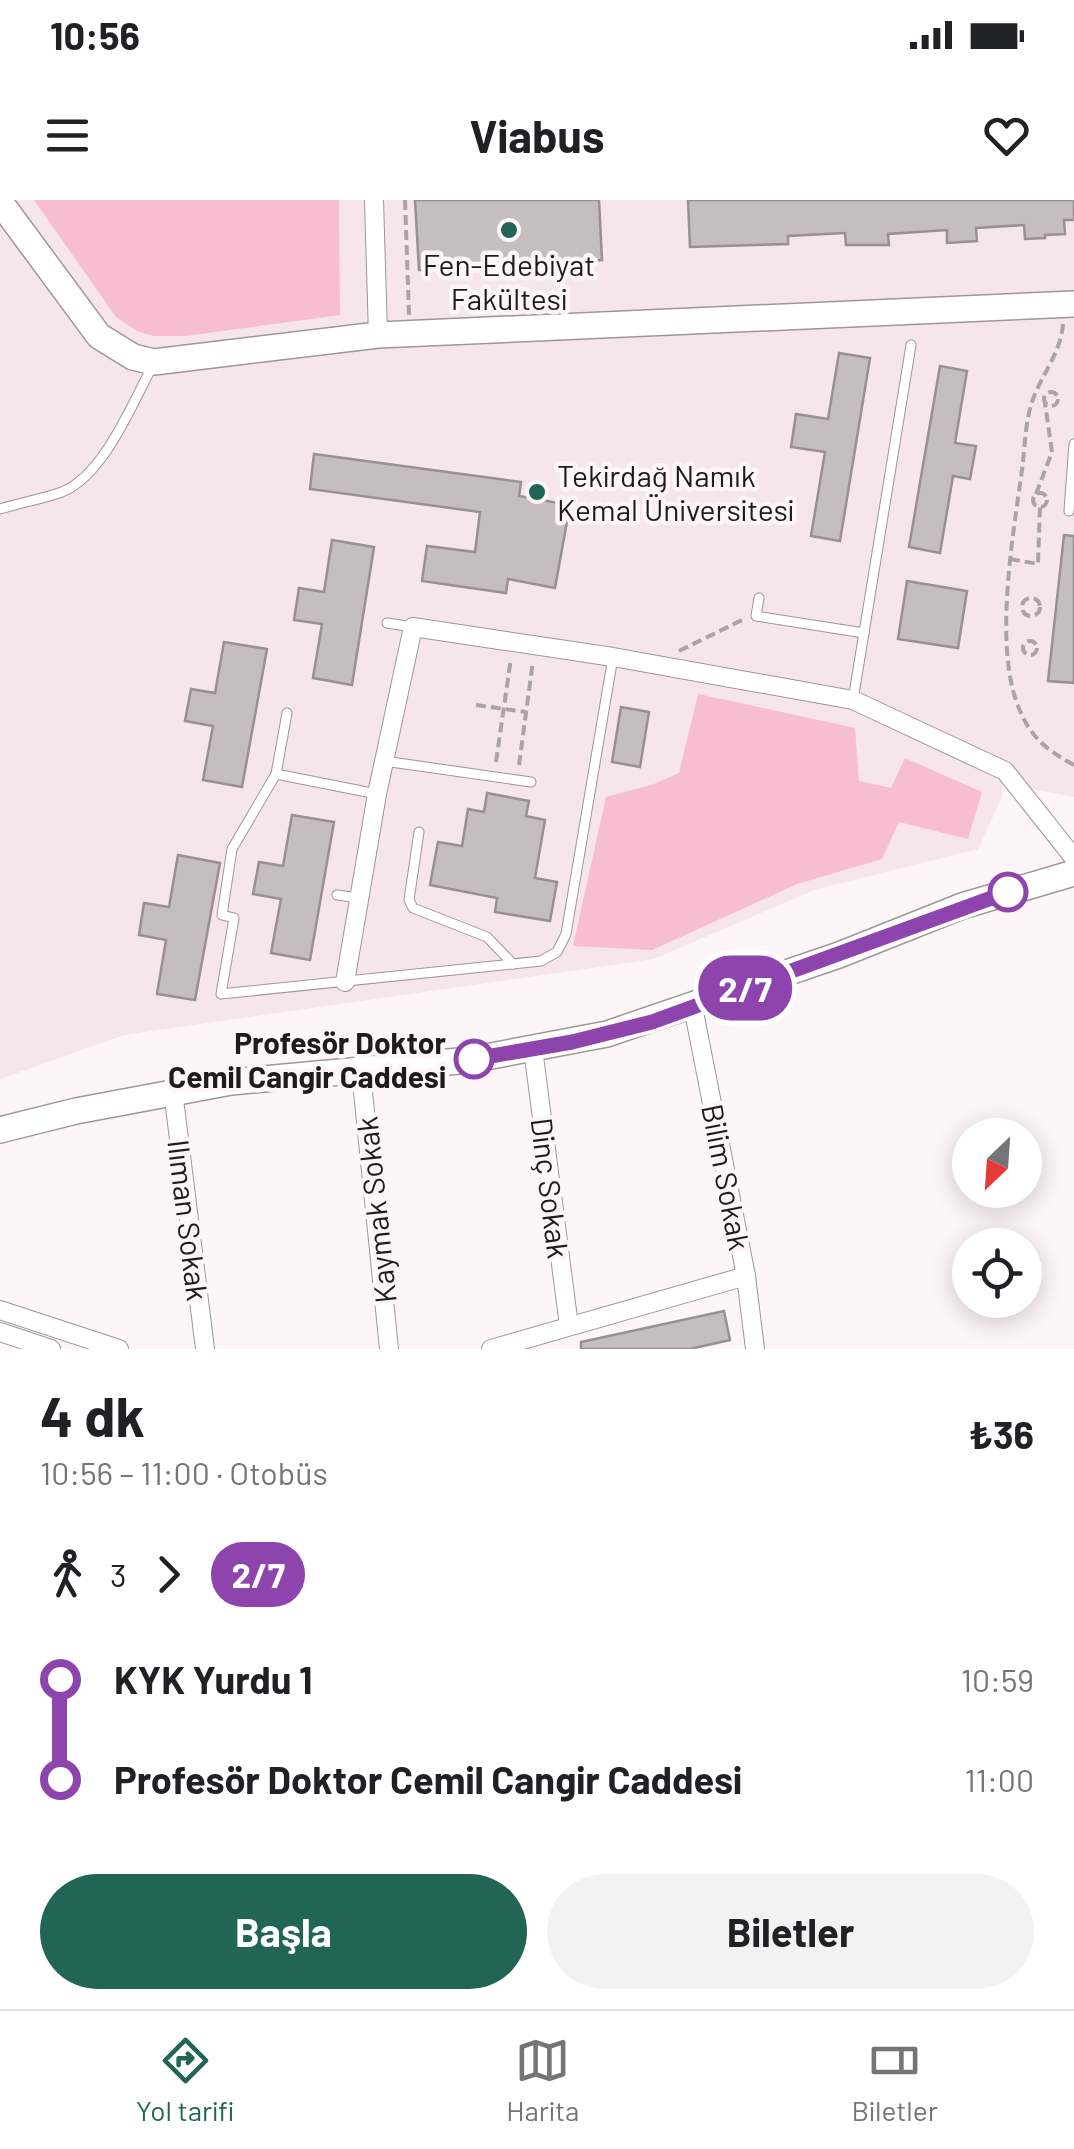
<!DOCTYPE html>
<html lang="tr">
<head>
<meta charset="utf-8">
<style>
	:root { --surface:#fff; --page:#f2f2f2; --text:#202124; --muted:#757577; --line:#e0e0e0; --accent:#216556 }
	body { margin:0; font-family:Barlow,sans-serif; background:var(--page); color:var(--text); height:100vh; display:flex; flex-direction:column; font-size:38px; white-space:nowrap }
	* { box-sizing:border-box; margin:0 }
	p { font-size:32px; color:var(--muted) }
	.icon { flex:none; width:55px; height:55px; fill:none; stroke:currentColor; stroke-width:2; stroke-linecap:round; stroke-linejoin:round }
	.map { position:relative; height:1149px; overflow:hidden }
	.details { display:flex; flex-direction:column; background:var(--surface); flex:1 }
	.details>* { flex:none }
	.badge { padding:0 20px; border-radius:32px; font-size:35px; line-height:65px }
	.needle { width:65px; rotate:205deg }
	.buttons { position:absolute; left:952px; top:918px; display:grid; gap:20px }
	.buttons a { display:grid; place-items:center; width:90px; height:90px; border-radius:50%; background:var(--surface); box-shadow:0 5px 25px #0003; font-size:50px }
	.map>.badge { position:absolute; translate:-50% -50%; box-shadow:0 0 0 5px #fff }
	.legs { display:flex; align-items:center; gap:15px; height:110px; padding:0 40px; font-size:32px }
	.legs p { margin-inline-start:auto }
	.headline { display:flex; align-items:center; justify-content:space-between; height:170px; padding:0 40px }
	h1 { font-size:55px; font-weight:700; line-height:75px }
	.action { display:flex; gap:20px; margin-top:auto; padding:20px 40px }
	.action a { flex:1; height:115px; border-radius:60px; background:var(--accent); color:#fff; font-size:40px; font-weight:700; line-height:115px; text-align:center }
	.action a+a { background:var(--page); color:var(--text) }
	ul { padding:0 40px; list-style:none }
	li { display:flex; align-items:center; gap:35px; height:100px; font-size:38px }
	li i { display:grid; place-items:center; width:15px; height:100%; margin:0 12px; background:currentColor }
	li i::after { content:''; width:25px; height:25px; margin:-12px; border:8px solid; border-radius:50%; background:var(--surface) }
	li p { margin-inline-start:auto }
	li:first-child i { background:linear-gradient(#0000 50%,currentColor 0) }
	li:last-child i { background:linear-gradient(currentColor 50%,#0000 0) }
	.status { display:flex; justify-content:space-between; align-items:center; height:70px; padding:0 50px; background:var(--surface); direction:ltr }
	.status svg { height:28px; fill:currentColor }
	header { display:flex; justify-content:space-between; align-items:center; height:130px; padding:0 40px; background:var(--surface); font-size:45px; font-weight:700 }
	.dock { display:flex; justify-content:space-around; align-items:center; height:140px; border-top:2px solid var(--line); background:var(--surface); font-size:28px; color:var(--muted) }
	.dock a { display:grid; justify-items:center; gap:5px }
	.dock .current { color:var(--accent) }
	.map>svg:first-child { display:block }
	.built { fill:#f6e5ea }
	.green { fill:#f7bdd1 }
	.building { fill:#c6bdc0; stroke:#999093; stroke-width:2.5 }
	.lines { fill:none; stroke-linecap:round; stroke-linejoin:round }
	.lane-casing { stroke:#9e9699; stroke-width:11 }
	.street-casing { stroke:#9e9699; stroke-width:20 }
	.secondary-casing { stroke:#9e9699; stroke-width:28 }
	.path { stroke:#aba4a6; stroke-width:4; stroke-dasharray:10 5; stroke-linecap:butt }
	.lane { stroke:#fff; stroke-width:9 }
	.street { stroke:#fff; stroke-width:18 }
	.secondary { stroke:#fff; stroke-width:25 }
	.line-1-casing { stroke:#fff; stroke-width:22 }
	.line-1 { stroke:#8e44ad; stroke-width:15 }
	.poi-dot { fill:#216556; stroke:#fef5f8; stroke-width:4 }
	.stop-1-dot { fill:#fff; stroke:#8e44ad; stroke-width:5 }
	.labels { text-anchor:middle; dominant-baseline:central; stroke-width:9; stroke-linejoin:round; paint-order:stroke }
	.poi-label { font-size:30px; fill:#1f1b1c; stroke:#fef5f8 }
	.stop-label { font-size:30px; font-weight:bold; fill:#1f1b1c; stroke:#fef5f8; text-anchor:end }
	.street-label { font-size:30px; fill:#1f1b1c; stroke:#fef5f8 }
</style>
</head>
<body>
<div class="status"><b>10:56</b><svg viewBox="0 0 49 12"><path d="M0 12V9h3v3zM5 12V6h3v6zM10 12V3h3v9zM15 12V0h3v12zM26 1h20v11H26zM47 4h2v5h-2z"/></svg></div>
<header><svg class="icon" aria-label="menu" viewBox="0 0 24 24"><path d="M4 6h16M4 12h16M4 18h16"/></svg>Viabus<svg class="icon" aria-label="heart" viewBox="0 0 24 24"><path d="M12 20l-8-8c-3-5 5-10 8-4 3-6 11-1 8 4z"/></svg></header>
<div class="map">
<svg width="1074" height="1149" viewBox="0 0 1074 1149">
	<rect width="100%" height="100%" fill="#fef5f8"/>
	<polygon class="built" points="0,0 1074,0 1074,597 1002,583 1002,597 978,649 817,689 654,759 124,835 0,879"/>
	<g class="green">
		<polygon points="34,0 339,0 340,115 185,136 153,136 137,131 116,117"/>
		<polygon points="698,494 855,528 859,581 891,588 905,558 982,592 968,639 899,622 882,659 797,684 652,750 573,746 606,597 654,584 679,573"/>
	</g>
	<g class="building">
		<polygon points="415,0 599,0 602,60 419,70"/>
		<polygon points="688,0 1074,0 1074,20 1064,20 1065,34 1045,35 1045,38 1025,39 1024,25 976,28 977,41 947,43 947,30 888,34 889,45 846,45 845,33 788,36 788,44 690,47"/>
		<polygon points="839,153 870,158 840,341 811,336 825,252 791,247 796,214 828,219"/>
		<polygon points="940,166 967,171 955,243 976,246 970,279 953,276 940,353 909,347"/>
		<polygon points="314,254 521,282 519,296 570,305 555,388 508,379 506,393 422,381 427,346 475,352 480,312 310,289"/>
		<polygon points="1064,335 1074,336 1074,483 1048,481"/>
		<polygon points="332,340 374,347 352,485 313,478 322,424 294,420 299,388 324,392"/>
		<polygon points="907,381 967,391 958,448 898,439"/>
		<polygon points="224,442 267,449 242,587 203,580 213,526 185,521 191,489 215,493"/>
		<polygon points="621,507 649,512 640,567 612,562"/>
		<polygon points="487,593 529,601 526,616 545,620 535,678 557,682 550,721 495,712 497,698 430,685 438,642 462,646 468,609 484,612"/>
		<polygon points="292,615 334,622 310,760 271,753 281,699 253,694 259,662 283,666"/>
		<polygon points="178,655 220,663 195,800 157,794 166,740 139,735 144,703 169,707"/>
		<polygon points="724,1111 730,1140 690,1149 581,1149 581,1142"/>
	</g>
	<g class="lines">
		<defs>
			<g id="lane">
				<path d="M0,309C20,303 42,299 62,292C104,275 132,204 153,165"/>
				<polyline points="1069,311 1074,244"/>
				<polyline points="759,398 756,416 864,433"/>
				<polyline points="387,423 413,427"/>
				<polyline points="853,500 911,145"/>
				<polyline points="384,561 531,582"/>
				<polyline points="276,574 287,513"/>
				<polyline points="377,594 276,574 232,649 222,715 234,718 221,794 541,761 557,752 566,734 613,457"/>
				<polyline points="419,632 409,700 413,708 487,737 513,764"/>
				<polyline points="337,695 359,698"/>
			</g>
			<g id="street">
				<polyline points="374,0 378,135"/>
				<polyline points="345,782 377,594 413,427 613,457 853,500 1005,571 1074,658"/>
				<polyline points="693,807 746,1076 755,1149"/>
				<polyline points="533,849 569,1126"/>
				<polyline points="361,872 389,1149"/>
				<polyline points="173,891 205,1149"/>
				<polyline points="0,1110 119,1149"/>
				<polyline points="0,1132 51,1149"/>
				<polyline points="491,1149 746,1076"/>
			</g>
			<g id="secondary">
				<polyline points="0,2 99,136 133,157 154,162 378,135 1074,104"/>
				<polyline points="0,930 76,911 231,882 470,860 607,834 839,755 962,706 1074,673"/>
			</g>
		</defs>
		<use href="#lane" class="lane-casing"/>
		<use href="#street" class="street-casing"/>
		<use href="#secondary" class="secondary-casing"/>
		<g class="path">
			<polyline points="405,0 409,115"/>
			<path d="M1063,124C1061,153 1041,175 1032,202C1025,223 1025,248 1022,270C1013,336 992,452 1021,513C1032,539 1050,552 1074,565"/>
			<circle cx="1051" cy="199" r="7"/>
			<circle cx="1040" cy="300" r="7"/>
			<polyline points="1036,294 1052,252 1045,203"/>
			<polyline points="1010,359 1038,364 1040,306"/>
			<circle cx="1031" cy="407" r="9"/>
			<circle cx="1030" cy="448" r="7"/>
			<polyline points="679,451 742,420"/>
			<polyline points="476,505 526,512"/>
			<polyline points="496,562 511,458"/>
			<polyline points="519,565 533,461"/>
		</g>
		<use href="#lane" class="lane"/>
		<use href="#street" class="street"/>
		<use href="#secondary" class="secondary"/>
	</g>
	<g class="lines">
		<defs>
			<polyline id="line-1" points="474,859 572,842 652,822 1008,692"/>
		</defs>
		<use href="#line-1" class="line-1-casing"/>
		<use href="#line-1" class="line-1"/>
	</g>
	<g class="poi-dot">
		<circle cx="509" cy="30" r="10"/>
		<circle cx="537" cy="292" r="10"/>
	</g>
	<g class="stop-1-dot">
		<circle cx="1008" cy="692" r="18"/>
		<circle cx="474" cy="859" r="18"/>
	</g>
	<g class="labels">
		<g class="poi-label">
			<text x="509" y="64">Fen-Edebiyat<tspan x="509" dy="34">Fakültesi</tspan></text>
			<text x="557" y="275" text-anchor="start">Tekirdağ Namık<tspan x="557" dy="34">Kemal Üniversitesi</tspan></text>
		</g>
		<g class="stop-label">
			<text x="446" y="842">Profesör Doktor<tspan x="446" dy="34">Cemil Cangir Caddesi</tspan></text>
		</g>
		<g class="street-label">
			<text transform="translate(727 977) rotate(79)">Bilim Sokak</text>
			<text transform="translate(551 988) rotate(83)">Dinç Sokak</text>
			<text transform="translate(375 1010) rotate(-96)">Kaymak Sokak</text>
			<text transform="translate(189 1020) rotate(83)">Ilıman Sokak</text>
		</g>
	</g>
</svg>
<div class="buttons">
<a><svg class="needle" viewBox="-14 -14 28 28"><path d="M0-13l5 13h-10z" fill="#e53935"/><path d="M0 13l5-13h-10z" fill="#757577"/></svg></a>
<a><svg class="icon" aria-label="locate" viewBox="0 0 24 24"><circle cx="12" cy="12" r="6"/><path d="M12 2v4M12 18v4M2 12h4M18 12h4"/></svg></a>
</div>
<b class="badge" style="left:745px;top:788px;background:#8e44ad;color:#fff">2/7</b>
</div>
<section class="details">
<div class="headline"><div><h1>4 dk</h1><p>10:56 – 11:00 · Otobüs</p></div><b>₺36</b></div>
<div class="legs"><svg class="icon" aria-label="walk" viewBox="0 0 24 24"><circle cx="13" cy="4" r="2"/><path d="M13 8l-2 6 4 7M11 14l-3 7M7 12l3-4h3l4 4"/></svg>3<svg class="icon" aria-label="forward" viewBox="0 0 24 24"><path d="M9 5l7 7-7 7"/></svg><b class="badge" style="background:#8e44ad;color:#fff">2/7</b></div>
<ul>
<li><i style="color:#8e44ad"></i><b>KYK Yurdu 1</b><p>10:59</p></li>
<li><i style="color:#8e44ad"></i><b>Profesör Doktor Cemil Cangir Caddesi</b><p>11:00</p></li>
</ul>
<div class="action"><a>Başla</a><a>Biletler</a></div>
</section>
<nav class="dock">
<a class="current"><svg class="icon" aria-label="directions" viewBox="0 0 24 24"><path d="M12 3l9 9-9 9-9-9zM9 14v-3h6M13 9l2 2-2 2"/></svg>Yol tarifi</a>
<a><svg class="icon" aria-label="map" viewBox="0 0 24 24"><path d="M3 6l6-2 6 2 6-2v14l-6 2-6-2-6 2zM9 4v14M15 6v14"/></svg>Harita</a>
<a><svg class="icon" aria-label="tickets" viewBox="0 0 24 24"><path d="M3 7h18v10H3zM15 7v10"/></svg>Biletler</a>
</nav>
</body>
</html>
